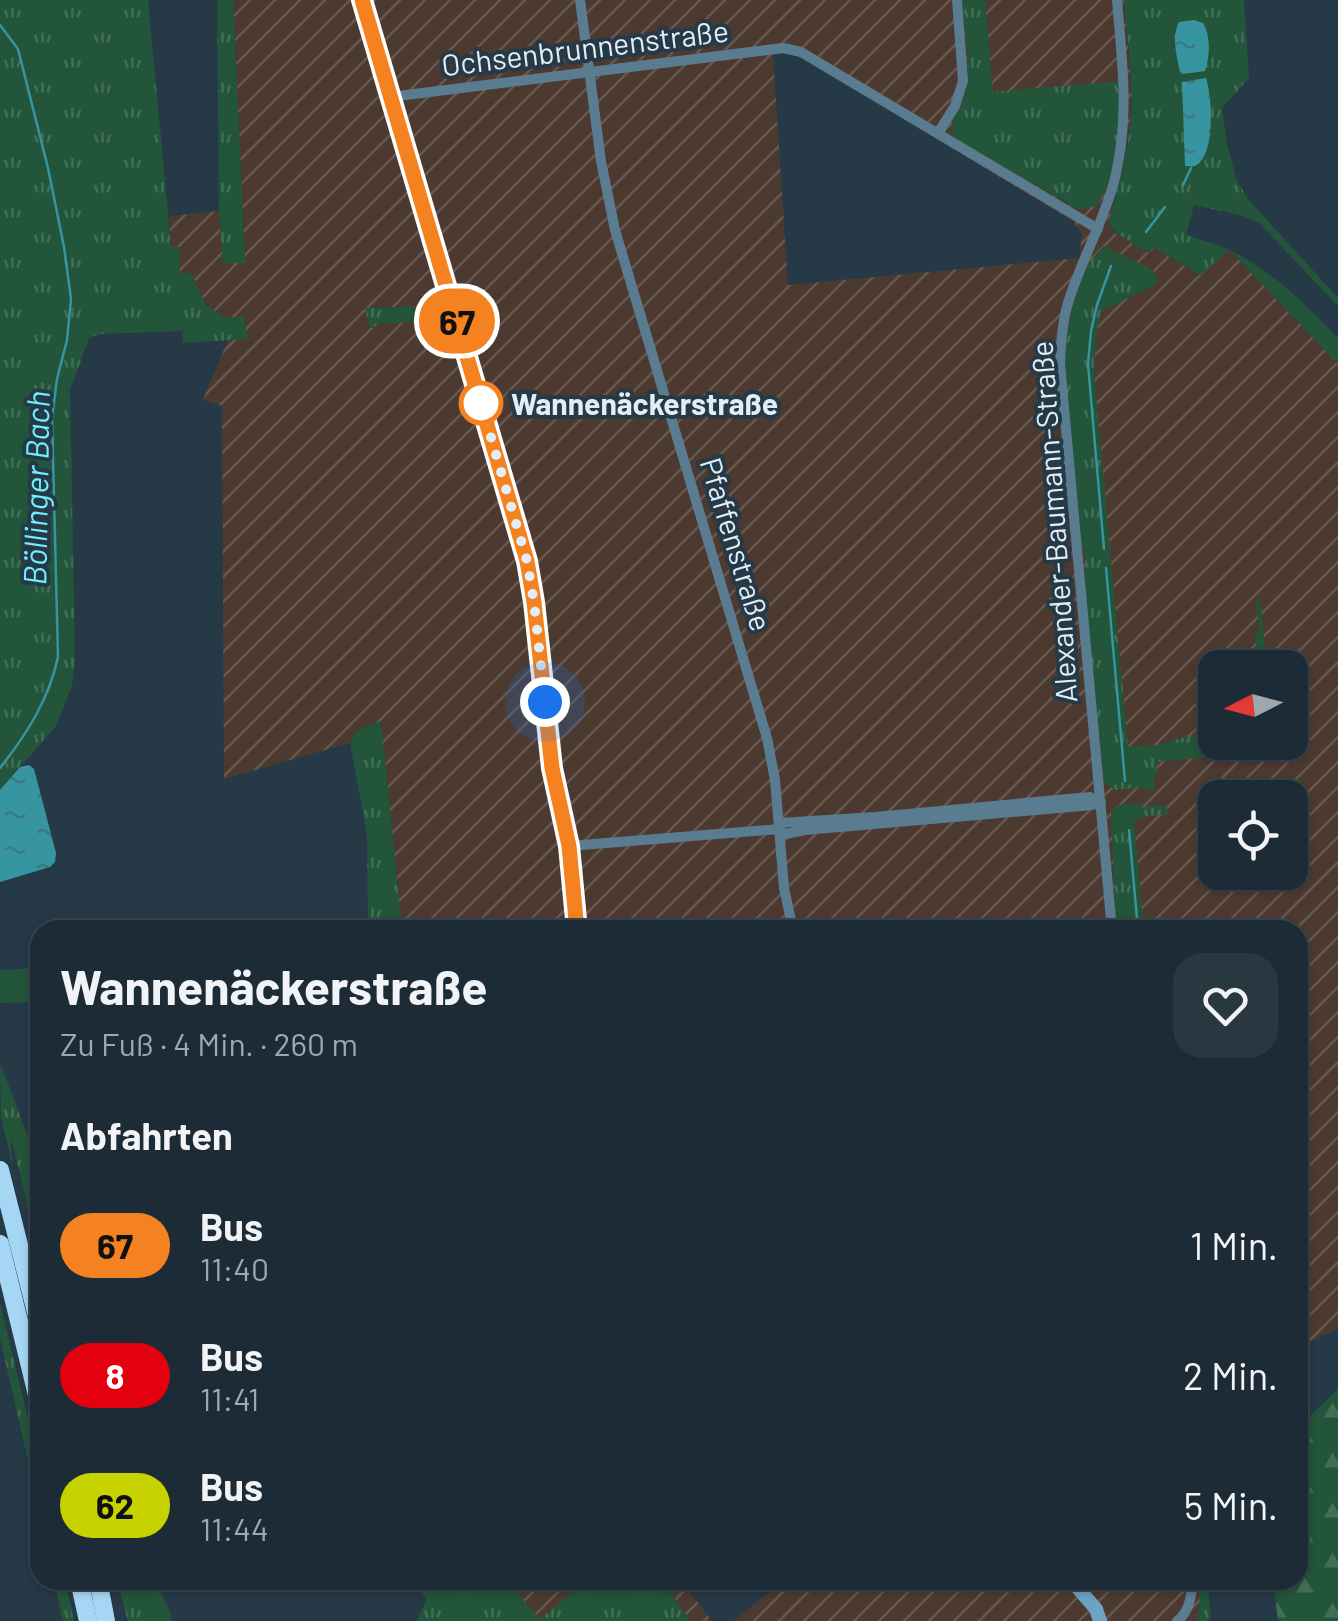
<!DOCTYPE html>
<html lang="de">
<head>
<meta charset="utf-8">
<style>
	:root { --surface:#1c2b35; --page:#293741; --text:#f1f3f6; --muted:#a0a7ad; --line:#3a4750 }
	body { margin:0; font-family:Barlow,sans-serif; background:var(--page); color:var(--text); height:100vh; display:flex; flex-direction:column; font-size:38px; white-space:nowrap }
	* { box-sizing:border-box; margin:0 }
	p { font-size:32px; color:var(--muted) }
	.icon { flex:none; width:55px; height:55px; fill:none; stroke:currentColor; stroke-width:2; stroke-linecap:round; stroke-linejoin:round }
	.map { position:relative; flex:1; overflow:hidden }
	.side { position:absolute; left:30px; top:920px; width:1278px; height:670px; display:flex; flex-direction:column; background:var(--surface); border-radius:30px; box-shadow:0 2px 8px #0004,0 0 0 2px var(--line) }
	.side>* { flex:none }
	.badge { padding:0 20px; border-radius:32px; font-size:35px; line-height:65px }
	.needle { width:65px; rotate:264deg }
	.buttons { position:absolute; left:1198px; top:650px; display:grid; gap:20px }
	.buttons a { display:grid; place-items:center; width:110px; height:110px; border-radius:20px; background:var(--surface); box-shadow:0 2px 8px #0004,0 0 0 2px var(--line); font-size:50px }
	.you { position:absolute; width:50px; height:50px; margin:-25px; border:8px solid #fff; border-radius:50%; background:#1a73e8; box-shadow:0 0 0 15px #1a73e833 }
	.map>.badge { position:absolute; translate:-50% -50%; box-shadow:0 0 0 5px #fff }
	h2 { padding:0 30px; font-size:38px; line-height:90px }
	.round { display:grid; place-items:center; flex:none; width:105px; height:105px; border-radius:30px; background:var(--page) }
	.summary { display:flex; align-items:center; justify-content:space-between; height:170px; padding:0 30px }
	h1 { font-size:48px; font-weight:700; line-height:75px }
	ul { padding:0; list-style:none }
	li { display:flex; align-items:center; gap:30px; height:130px; padding:0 30px }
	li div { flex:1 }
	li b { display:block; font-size:38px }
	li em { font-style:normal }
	li .badge { min-width:110px; font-weight:700; text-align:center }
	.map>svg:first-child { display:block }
	.industrial { fill:url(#industrial-furrows); fill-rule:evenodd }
	.grass { fill:url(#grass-tufts) }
	.forest { fill:url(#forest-firs) }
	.water { fill:url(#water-ripples) }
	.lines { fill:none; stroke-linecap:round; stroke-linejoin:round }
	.stream { stroke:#3695a0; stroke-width:2.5 }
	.street { stroke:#5a7c90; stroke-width:10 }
	.secondary { stroke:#6ca2c3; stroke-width:14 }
	.highway { stroke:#a5d6f4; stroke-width:18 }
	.line-casing { stroke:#fff; stroke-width:22 }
	.line { stroke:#f58220; stroke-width:15 }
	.walk { stroke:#e2eef7; stroke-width:10; stroke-dasharray:0 18 }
	.stop-dot { fill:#fff; stroke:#f58220; stroke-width:5 }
	.labels { text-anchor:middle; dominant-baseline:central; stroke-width:8; stroke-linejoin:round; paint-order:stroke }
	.street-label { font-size:30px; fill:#e2eef7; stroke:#263947 }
	.stop-label { font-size:30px; font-weight:bold; fill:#e2eef7; stroke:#263947; text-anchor:start }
	.water-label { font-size:32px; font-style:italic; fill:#72effe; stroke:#263947 }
</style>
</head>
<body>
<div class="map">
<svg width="1338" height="1621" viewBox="0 0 1338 1621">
	<defs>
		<pattern id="industrial-furrows" width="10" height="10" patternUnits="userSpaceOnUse" patternTransform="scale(2.5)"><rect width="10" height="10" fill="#4c3a30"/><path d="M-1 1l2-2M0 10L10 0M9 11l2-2" fill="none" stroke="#66574f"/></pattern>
		<pattern id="grass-tufts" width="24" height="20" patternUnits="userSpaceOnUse" patternTransform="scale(2.5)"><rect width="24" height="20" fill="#225539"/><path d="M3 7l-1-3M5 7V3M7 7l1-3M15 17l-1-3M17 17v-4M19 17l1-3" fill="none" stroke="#426e56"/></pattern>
		<pattern id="forest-firs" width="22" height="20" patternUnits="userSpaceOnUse" patternTransform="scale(2.5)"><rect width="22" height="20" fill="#225539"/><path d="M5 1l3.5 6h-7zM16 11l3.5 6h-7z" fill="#426e56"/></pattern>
		<pattern id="water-ripples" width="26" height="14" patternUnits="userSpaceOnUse" patternTransform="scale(2.5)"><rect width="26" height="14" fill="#3695a0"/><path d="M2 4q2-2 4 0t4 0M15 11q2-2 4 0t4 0" fill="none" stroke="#3b7a82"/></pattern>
	</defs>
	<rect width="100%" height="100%" fill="#263947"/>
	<g class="industrial">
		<path d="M233,0H1124L1132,94L1130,127L1124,161L1109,222L1115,233L1149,253L1153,247L1200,275L1230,250L1338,364V1329L1298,1347V930H402L381,722L354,734L350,743L224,779L222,406L203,400L228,340L247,339L226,318L205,304L191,273H180L178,247H171L169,216L219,211L223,262H245ZM782,53L800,56L1074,222L1082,235L1079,258L788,285L773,54ZM1215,668H1290V742H1215ZM1215,798H1290V872H1215Z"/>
		<polygon points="506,1580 588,1580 540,1620"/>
		<polygon points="662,1580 680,1580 712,1621 690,1621"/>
		<polygon points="785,1580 1198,1580 1200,1603 1199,1614 1195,1621 733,1621"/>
	</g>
	<g class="grass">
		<polygon points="0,0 148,0 171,246 179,247 180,273 191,273 205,304 226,318 243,316 248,339 183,343 182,331 101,334 89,338 70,390 75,658 72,686 56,726 0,790"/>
		<polygon points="217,0 233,0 245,263 223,263 219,211"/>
		<path d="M962,0H985L993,92L1120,81C1123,122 1118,170 1097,206L1080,210L1070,205L955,138C945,121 960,111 965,95C972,69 964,27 962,0Z"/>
		<path d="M1124,0H1244L1249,78L1222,108L1227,143L1236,179L1248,199L1338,298V306L1259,223L1240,215L1194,205L1186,235C1201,240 1218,244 1232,251C1275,273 1305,304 1338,338V364L1230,250L1200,275L1153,247L1149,253L1116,233L1109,222C1117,191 1126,160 1130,128C1135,86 1127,42 1124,0Z"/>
		<path d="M1104,246L1153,270L1158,279L1154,286L1101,311L1096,337L1094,373L1128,746C1138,746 1151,746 1161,744C1178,741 1203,724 1212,746L1207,757L1156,762L1157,774L1154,775L1155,789L1142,790L1140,787L1116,790L1104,783L1085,596V556L1081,543L1064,366C1066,330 1075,270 1104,246Z"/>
		<polygon points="415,306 419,322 374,324 375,328 370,328 365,308"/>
		<polygon points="1260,599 1267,667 1258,667 1255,634 1259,633 1256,600"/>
		<path d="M381,721L402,930H368L367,835L350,743C356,728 366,726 381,721Z"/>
		<polygon points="1139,803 1140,807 1164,805 1167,807 1168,814 1139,817 1134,822 1144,930 1116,930 1111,812 1118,805"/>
		<polygon points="40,968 40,1002 0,1003 0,970"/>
		<polygon points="0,1063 40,1168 40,1258 11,1136 12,1163 1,1117"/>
		<polygon points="0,1303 40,1468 40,1513 0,1338"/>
		<polygon points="54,1580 65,1580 74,1621 63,1621"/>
		<polygon points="117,1580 155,1580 170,1612 172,1621 128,1621"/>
		<polygon points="406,1580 506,1580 540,1619 588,1580 662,1580 690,1621 417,1621 427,1598"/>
		<path d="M1198,1580H1207L1211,1617L1208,1621H1195C1202,1608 1199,1594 1198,1580Z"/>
	</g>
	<polygon class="forest" points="1338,1389 1338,1621 1278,1621 1273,1580 1298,1580 1298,1438 1304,1422"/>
	<g class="water">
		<path d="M1194,20L1203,23C1211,36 1210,56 1205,71L1183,74L1180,72C1177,56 1171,37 1179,22Z"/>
		<path d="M1206,78C1212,96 1215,147 1200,162C1195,168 1191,166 1185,166L1182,82Z"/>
		<polygon points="29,765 34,769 56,853 55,862 50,867 0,882 0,790 20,767"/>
	</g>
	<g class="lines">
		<g class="stream">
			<path d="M0,25L18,49L48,168L64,247L71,299L67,340L57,379L52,418L58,657C49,699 27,734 0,768"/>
			<polyline points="1183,185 1191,168"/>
			<polyline points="1146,232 1165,207"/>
			<polyline points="1104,549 1088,364 1091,331 1097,305 1111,266"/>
			<polyline points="1106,568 1125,781"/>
			<polyline points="1129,830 1138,930"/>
		</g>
		<g class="street">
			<polyline points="580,0 601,161 615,230 767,738 775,780 784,888 793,930"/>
			<polyline points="390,97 783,48 801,52 1098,229"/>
			<polyline points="938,133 955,106 963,81 957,0"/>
			<polyline points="779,823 875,817 1090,797 1101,802"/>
			<polyline points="780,835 805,830 1092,805 1100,802"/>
			<polyline points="569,846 780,829"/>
			<path d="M1112,930L1060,364C1061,343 1062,323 1068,303C1081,260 1104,222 1115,178C1130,114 1122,64 1117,0"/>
			<path d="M1177,1621C1190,1612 1192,1595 1192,1580"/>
		</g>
		<g class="secondary">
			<polyline points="362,0 527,561 534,601 552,769 569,846 577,930"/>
			<polyline points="1071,1580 1096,1609 1100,1621"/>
		</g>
		<g class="highway">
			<polyline points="0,1170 40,1328"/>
			<polyline points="0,1244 40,1407"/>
			<polyline points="79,1580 88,1621"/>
			<polyline points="98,1580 106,1621"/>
		</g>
	</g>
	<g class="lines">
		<defs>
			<polyline id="line" points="362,0 527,561 534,602 552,768 569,846 577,930"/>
		</defs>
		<use href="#line" class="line-casing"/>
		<use href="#line" class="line"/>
		<polyline class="walk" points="481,403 527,561 534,602 545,702"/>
	</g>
	<circle class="stop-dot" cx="481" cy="403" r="20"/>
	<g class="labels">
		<g class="street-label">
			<text transform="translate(585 47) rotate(-7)">Ochsenbrunnenstraße</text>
			<text transform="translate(1053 522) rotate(-94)">Alexander-Baumann-Straße</text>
			<text transform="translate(737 544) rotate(73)">Pfaffenstraße</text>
		</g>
		<g class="stop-label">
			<text x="511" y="403">Wannenäckerstraße</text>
		</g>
		<g class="water-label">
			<text transform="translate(35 488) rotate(-89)">Böllinger Bach</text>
		</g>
	</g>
</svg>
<div class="buttons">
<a><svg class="needle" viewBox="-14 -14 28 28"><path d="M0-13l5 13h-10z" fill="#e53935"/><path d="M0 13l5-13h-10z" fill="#a0a7ad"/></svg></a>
<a><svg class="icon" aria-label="locate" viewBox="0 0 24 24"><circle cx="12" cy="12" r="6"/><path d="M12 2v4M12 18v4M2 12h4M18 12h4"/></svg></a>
</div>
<div class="you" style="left:545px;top:702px"></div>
<b class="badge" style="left:457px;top:321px;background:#f58220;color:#111">67</b>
<section class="side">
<div class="summary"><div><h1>Wannenäckerstraße</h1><p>Zu Fuß · 4 Min. · 260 m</p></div><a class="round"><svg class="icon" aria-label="heart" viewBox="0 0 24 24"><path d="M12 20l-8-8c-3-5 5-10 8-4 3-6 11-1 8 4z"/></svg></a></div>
<h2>Abfahrten</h2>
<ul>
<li><span class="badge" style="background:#f58220;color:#111">67</span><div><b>Bus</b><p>11:40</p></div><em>1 Min.</em></li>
<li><span class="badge" style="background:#e3000f;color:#fff">8</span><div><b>Bus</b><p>11:41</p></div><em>2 Min.</em></li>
<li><span class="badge" style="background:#c7d300;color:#111">62</span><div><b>Bus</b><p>11:44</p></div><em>5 Min.</em></li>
</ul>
</section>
</div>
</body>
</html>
